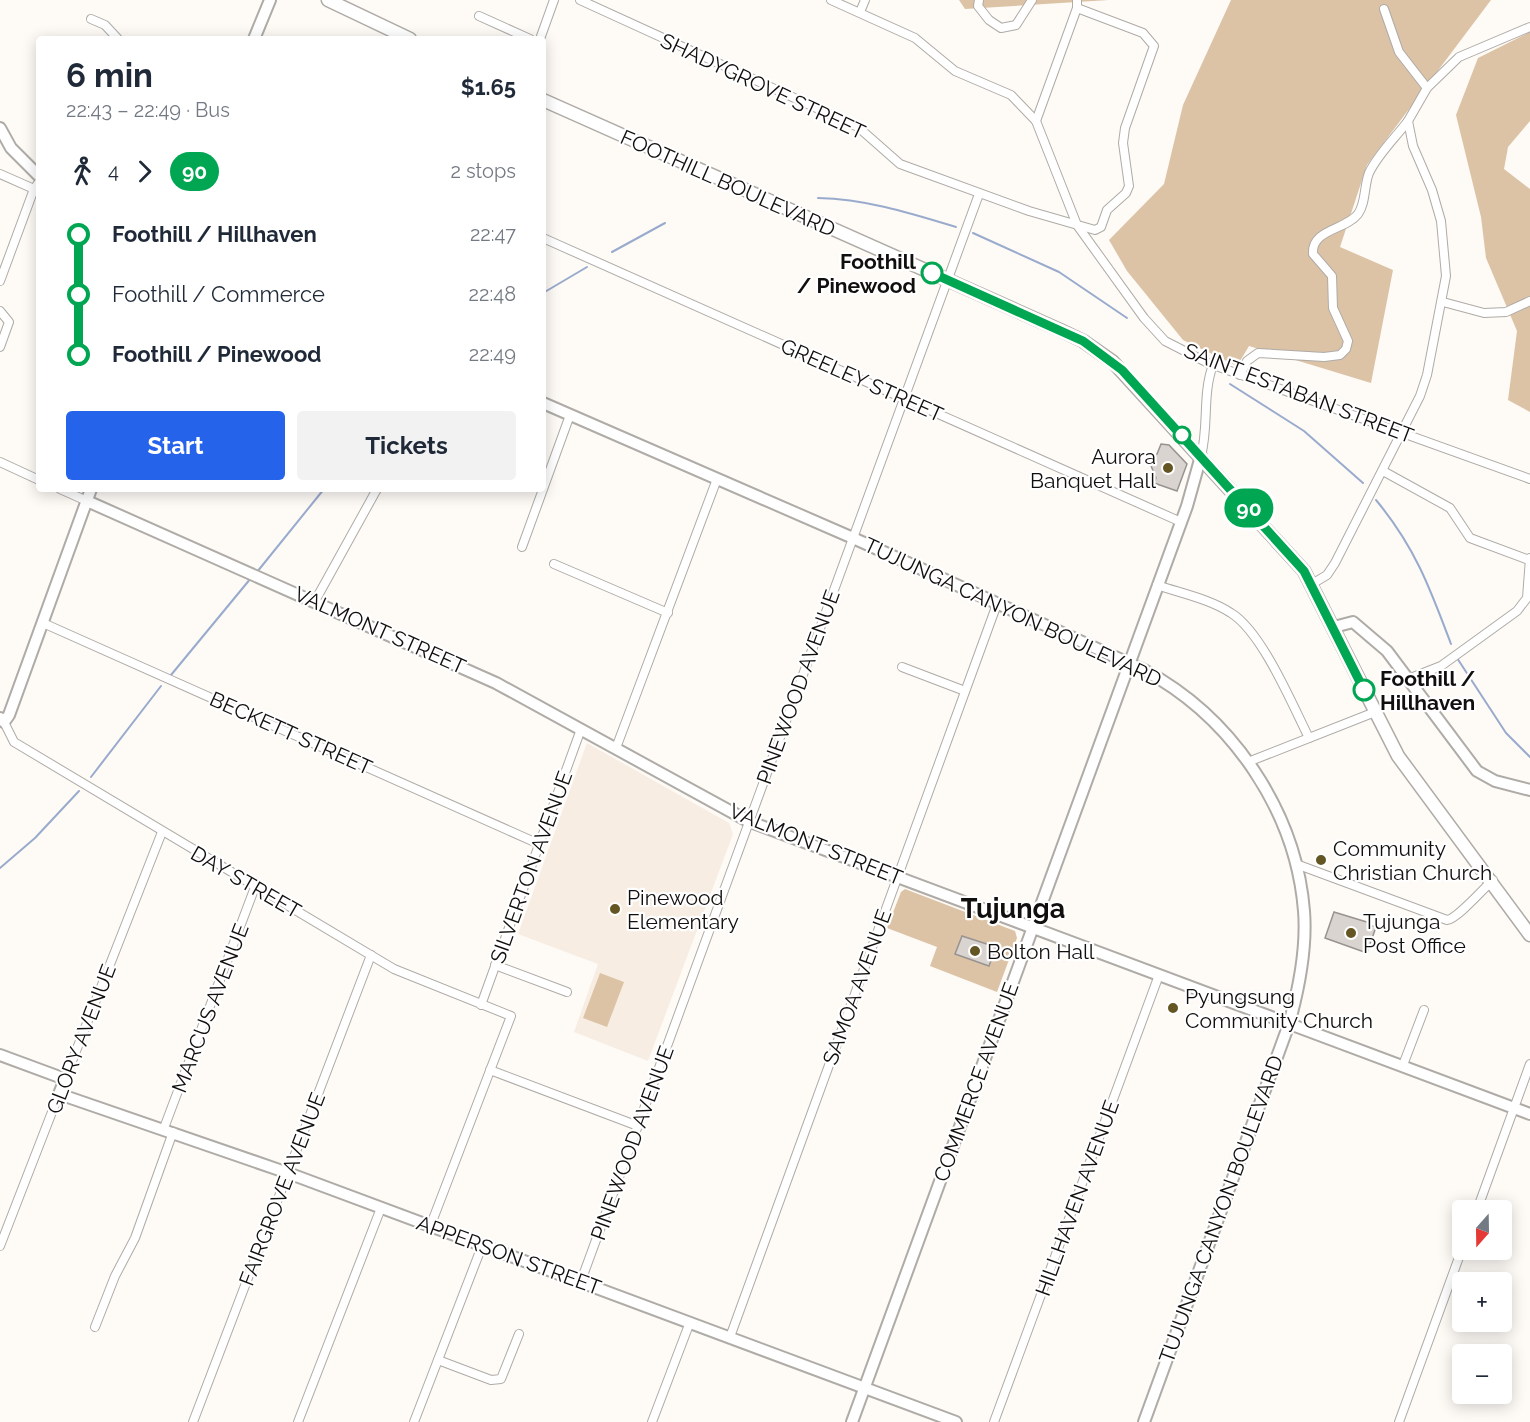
<!DOCTYPE html>
<html lang="en">
<head>
<meta charset="utf-8">
<style>
	:root { --surface:#fff; --page:#f2f2f3; --text:#1f2937; --muted:#747a83; --accent:#2563eb }
	body { margin:0; font-family:Raleway,sans-serif; background:var(--page); color:var(--text); height:100vh; display:flex; flex-direction:column; font-size:22px; white-space:nowrap }
	* { box-sizing:border-box; margin:0 }
	p { font-size:20px; color:var(--muted) }
	.icon { flex:none; width:33px; height:33px; fill:none; stroke:currentColor; stroke-width:2; stroke-linecap:round; stroke-linejoin:round }
	.map { position:relative; flex:1; overflow:hidden }
	.sheet { position:absolute; left:36px; top:36px; width:510px; height:456px; display:flex; flex-direction:column; background:var(--surface); border-radius:6px; box-shadow:0 3px 15px #0003 }
	.sheet>* { flex:none }
	.badge { padding:0 12px; border-radius:20px; font-size:21px; line-height:39px }
	.needle { width:39px; rotate:200deg }
	.tools { position:absolute; left:1452px; top:1200px; display:grid; gap:12px }
	.tools a { display:grid; place-items:center; width:60px; height:60px; border-radius:6px; background:var(--surface); box-shadow:0 3px 15px #0003; font-size:30px }
	.map>.badge { position:absolute; translate:-50% -50%; box-shadow:0 0 0 3px #fff }
	.legs { display:flex; align-items:center; gap:9px; height:66px; padding:0 30px; font-size:20px }
	.legs p { margin-inline-start:auto }
	.head { display:flex; align-items:center; justify-content:space-between; height:102px; padding:0 30px }
	h1 { font-size:33px; font-weight:700; line-height:45px }
	.cta { display:flex; gap:12px; margin-top:auto; padding:12px 30px }
	.cta a { flex:1; height:69px; border-radius:6px; background:var(--accent); color:#fff; font-size:24px; font-weight:700; line-height:69px; text-align:center }
	.cta a+a { background:var(--page); color:var(--text) }
	ul { padding:0 30px; list-style:none }
	li { display:flex; align-items:center; gap:21px; height:60px; font-size:22px }
	li i { display:grid; place-items:center; width:9px; height:100%; margin:0 8px; background:currentColor }
	li i::after { content:''; width:15px; height:15px; margin:-8px; border:4px solid; border-radius:50%; background:var(--surface) }
	li p { margin-inline-start:auto }
	li:first-child i { background:linear-gradient(#0000 50%,currentColor 0) }
	li:last-child i { background:linear-gradient(currentColor 50%,#0000 0) }
	.map>svg:first-child { display:block }
	.built { fill:#f7ede2 }
	.green { fill:#dcc3a6 }
	.lines { fill:none; stroke-linecap:round; stroke-linejoin:round }
	.stream { stroke:#99abcd; stroke-width:2 }
	.building { fill:#dad4d1; stroke:#989390; stroke-width:1.5 }
	.street-casing { stroke:#afaba7; stroke-width:10 }
	.secondary-casing { stroke:#afaba7; stroke-width:14 }
	.primary-casing { stroke:#afaba7; stroke-width:15 }
	.street { stroke:#fff; stroke-width:8 }
	.secondary { stroke:#fff; stroke-width:10 }
	.primary { stroke:#fff; stroke-width:12 }
	.line-1-casing { stroke:#fff; stroke-width:14 }
	.line-1 { stroke:#00a651; stroke-width:9 }
	.stop-1-dot { fill:#fff; stroke:#00a651; stroke-width:3 }
	.poi-dot { fill:#635623; stroke:#fff; stroke-width:2 }
	.labels { text-anchor:middle; dominant-baseline:central; stroke-width:4.5; stroke-linejoin:round; paint-order:stroke }
	.street-label { font-size:21px; fill:#100f0d; stroke:#fff }
	.stop-label { font-size:21px; font-weight:bold; fill:#100f0d; stroke:#fff; text-anchor:end }
	.poi-label { font-size:21px; fill:#100f0d; stroke:#fff; text-anchor:start }
	.district-label { font-size:27px; font-weight:bold; fill:#100f0d; stroke:#fff }
</style>
</head>
<body>
<div class="map">
<svg width="1530" height="1422" viewBox="0 0 1530 1422">
	<rect width="100%" height="100%" fill="#fefaf6"/>
	<polygon class="built" points="587,743 729,823 733,834 648,1061 574,1032 598,964 518,934"/>
	<g class="green">
		<polygon points="959,0 1109,0 965,9"/>
		<polygon points="1231,0 1491,0 1367,165 1340,247 1393,270 1371,383 1249,346 1237,366 1183,340 1127,271 1109,240 1164,184 1183,105"/>
		<polygon points="1530,32 1530,121 1508,147 1504,169 1530,189 1530,412 1508,400 1517,331 1486,258 1481,217 1456,115 1478,58"/>
		<polygon points="905,889 1015,931 1017,938 997,992 930,966 937,947 887,928 901,892"/>
		<polygon points="600,973 624,982 607,1027 583,1018"/>
	</g>
	<g class="lines">
		<g class="stream">
			<path d="M818,198C866,199 910,213 956,227"/>
			<polyline points="973,233 1059,272 1127,318"/>
			<polyline points="612,252 665,223"/>
			<polyline points="543,293 587,267"/>
			<polyline points="1230,384 1304,431 1363,483"/>
			<path d="M1376,500C1415,547 1430,588 1451,644"/>
			<polyline points="257,572 324,489"/>
			<polyline points="1457,658 1506,733 1530,757"/>
			<polyline points="171,675 251,578"/>
			<polyline points="91,777 161,686"/>
			<polyline points="0,868 35,838 79,791"/>
		</g>
	</g>
	<g class="building">
		<polygon points="1161,444 1169,445 1187,464 1177,491 1154,483 1156,478 1149,461 1157,454"/>
		<polygon points="1334,912 1370,923 1369,925 1376,927 1367,953 1325,938"/>
		<polygon points="962,936 996,947 989,966 955,954"/>
	</g>
	<g class="lines">
		<defs>
			<g id="street">
				<polyline points="580,0 858,127 900,164 1029,211 1095,230 1101,227 1107,210 1126,193 1129,186 1123,143 1125,128 1154,46 1143,33 1077,8"/>
				<polyline points="831,0 915,38 955,71 1011,95 1036,121 1077,225 1144,318 1165,341 1208,363 1530,479"/>
				<polyline points="979,0 978,6 989,20 1001,28 1016,25 1032,0"/>
				<polyline points="1384,9 1399,52 1427,88"/>
				<polyline points="860,12 865,0"/>
				<polyline points="479,16 530,39"/>
				<polyline points="91,19 105,25 118,39"/>
				<polyline points="540,39 554,0"/>
				<polyline points="1036,121 1077,8 1077,0"/>
				<polyline points="0,174 34,189"/>
				<polyline points="543,238 1181,522"/>
				<polyline points="0,281 34,189 39,182"/>
				<polyline points="1443,302 1484,313 1506,312 1530,301"/>
				<polyline points="0,311 9,322 0,347"/>
				<path d="M1240,375L1247,361L1258,353L1324,357L1340,355L1346,349L1348,341L1333,308L1332,276L1313,254C1311,229 1346,230 1358,214C1366,203 1364,185 1369,173C1378,154 1396,137 1408,121"/>
				<path d="M1201,456C1209,426 1202,394 1213,365"/>
				<polyline points="0,462 39,480"/>
				<polyline points="1383,471 1450,508 1470,538 1529,560"/>
				<polyline points="60,489 87,501"/>
				<polyline points="522,547 570,415"/>
				<polyline points="554,564 668,613"/>
				<polyline points="1312,584 1327,575 1335,563 1420,396 1427,375 1446,276 1441,221 1432,190 1413,146 1408,121 1427,88 1459,57 1530,27"/>
				<path d="M1157,585C1180,593 1210,599 1231,613C1262,632 1292,704 1309,738"/>
				<polyline points="315,601 377,489"/>
				<polyline points="43,623 539,844"/>
				<polyline points="902,667 965,691"/>
				<polyline points="1408,679 1441,666 1517,611 1527,598 1530,558"/>
				<polyline points="4,722 14,742 394,969 511,1016 430,1227"/>
				<polyline points="616,748 717,479"/>
				<polyline points="1248,762 1375,712"/>
				<path d="M1296,864L1447,920C1457,919 1483,889 1493,880"/>
				<polyline points="495,965 567,992"/>
				<polyline points="481,1005 581,729"/>
				<polyline points="1403,1065 1424,1010"/>
				<polyline points="490,1070 638,1126"/>
				<polyline points="65,1079 162,832"/>
				<polyline points="164,1128 255,887"/>
				<polyline points="1477,1210 1530,1064"/>
				<polyline points="0,1246 59,1094"/>
				<polyline points="581,1281 979,194"/>
				<polyline points="95,1327 115,1276 135,1238 173,1132"/>
				<polyline points="730,1337 997,604"/>
				<polyline points="438,1360 491,1380 501,1379 519,1334"/>
				<polyline points="193,1422 371,955"/>
				<polyline points="298,1422 381,1208"/>
				<polyline points="414,1422 482,1246"/>
				<polyline points="652,1422 690,1322"/>
				<polyline points="994,1422 1159,975"/>
				<polyline points="1399,1422 1462,1249"/>
			</g>
			<g id="secondary">
				<polyline points="254,39 270,0"/>
				<polyline points="0,128 11,148 39,176"/>
				<path d="M543,403L853,538L1144,670C1232,717 1296,811 1304,911C1307,948 1299,988 1289,1024L1144,1422"/>
				<polyline points="87,501 496,683 748,821 1530,1114"/>
				<polyline points="1334,627 1353,622 1387,651 1477,771 1495,781 1530,790"/>
				<polyline points="0,718 4,722 9,715 91,489"/>
				<polyline points="0,1055 65,1079 59,1094 288,1173 956,1422"/>
				<polyline points="852,1422 1187,506 1201,456"/>
			</g>
			<g id="primary">
				<polyline points="328,0 410,39"/>
				<polyline points="543,100 1060,330 1083,341 1113,362 1304,571 1398,756 1530,935"/>
			</g>
		</defs>
		<use href="#street" class="street-casing"/>
		<use href="#secondary" class="secondary-casing"/>
		<use href="#primary" class="primary-casing"/>
		<use href="#street" class="street"/>
		<use href="#secondary" class="secondary"/>
		<use href="#primary" class="primary"/>
	</g>
	<g class="lines">
		<defs>
			<polyline id="line-1" points="932,273 1083,341 1122,370 1304,571 1364,690"/>
		</defs>
		<use href="#line-1" class="line-1-casing"/>
		<use href="#line-1" class="line-1"/>
	</g>
	<g class="stop-1-dot">
		<circle cx="932" cy="273" r="10"/>
		<circle cx="1182" cy="435" r="8"/>
		<circle cx="1364" cy="690" r="10"/>
	</g>
	<g class="poi-dot">
		<circle cx="1168" cy="468" r="6"/>
		<circle cx="1321" cy="860" r="6"/>
		<circle cx="615" cy="909" r="6"/>
		<circle cx="1351" cy="933" r="6"/>
		<circle cx="975" cy="951" r="6"/>
		<circle cx="1173" cy="1008" r="6"/>
	</g>
	<g class="labels">
		<g class="street-label">
			<text transform="translate(763 86) rotate(25)">SHADYGROVE STREET</text>
			<text transform="translate(728 183) rotate(24)">FOOTHILL BOULEVARD</text>
			<text transform="translate(862 380) rotate(24)">GREELEY STREET</text>
			<text transform="translate(1299 393) rotate(21)">SAINT ESTABAN STREET</text>
			<text transform="translate(1013 612) rotate(25)">TUJUNGA CANYON BOULEVARD</text>
			<text transform="translate(380 630) rotate(24)">VALMONT STREET</text>
			<text transform="translate(798 687) rotate(-70)">PINEWOOD AVENUE</text>
			<text transform="translate(291 733) rotate(24)">BECKETT STREET</text>
			<text transform="translate(816 844) rotate(22)">VALMONT STREET</text>
			<text transform="translate(531 867) rotate(-70)">SILVERTON AVENUE</text>
			<text transform="translate(246 882) rotate(30)">DAY STREET</text>
			<text transform="translate(857 987) rotate(-70)">SAMOA AVENUE</text>
			<text transform="translate(210 1008) rotate(-69)">MARCUS AVENUE</text>
			<text transform="translate(81 1039) rotate(-69)">GLORY AVENUE</text>
			<text transform="translate(976 1082) rotate(-70)">COMMERCE AVENUE</text>
			<text transform="translate(632 1143) rotate(-70)">PINEWOOD AVENUE</text>
			<text transform="translate(282 1189) rotate(-69)">FAIRGROVE AVENUE</text>
			<text transform="translate(1077 1198) rotate(-70)">HILLHAVEN AVENUE</text>
			<text transform="translate(1221 1209) rotate(-70)">TUJUNGA CANYON BOULEVARD</text>
			<text transform="translate(509 1255) rotate(20)">APPERSON STREET</text>
		</g>
		<g class="stop-label">
			<text x="916" y="261">Foothill<tspan x="916" dy="24">/ Pinewood</tspan></text>
			<text x="1380" y="678" text-anchor="start">Foothill /<tspan x="1380" dy="24">Hillhaven</tspan></text>
		</g>
		<g class="poi-label">
			<text x="1156" y="456" text-anchor="end">Aurora<tspan x="1156" dy="24">Banquet Hall</tspan></text>
			<text x="1333" y="848">Community<tspan x="1333" dy="24">Christian Church</tspan></text>
			<text x="627" y="897">Pinewood<tspan x="627" dy="24">Elementary</tspan></text>
			<text x="1363" y="921">Tujunga<tspan x="1363" dy="24">Post Office</tspan></text>
			<text x="987" y="951">Bolton Hall</text>
			<text x="1185" y="996">Pyungsung<tspan x="1185" dy="24">Community Church</tspan></text>
		</g>
		<g class="district-label">
			<text x="1013" y="908">Tujunga</text>
		</g>
	</g>
</svg>
<div class="tools">
<a><svg class="needle" viewBox="-14 -14 28 28"><path d="M0-13l5 13h-10z" fill="#e53935"/><path d="M0 13l5-13h-10z" fill="#747a83"/></svg></a>
<a>+</a>
<a>−</a>
</div>
<b class="badge" style="left:1249px;top:508px;background:#00a651;color:#fff">90</b>
<section class="sheet">
<div class="head"><div><h1>6 min</h1><p>22:43 – 22:49 · Bus</p></div><b>$1.65</b></div>
<div class="legs"><svg class="icon" aria-label="walk" viewBox="0 0 24 24"><circle cx="13" cy="4" r="2"/><path d="M13 8l-2 6 4 7M11 14l-3 7M7 12l3-4h3l4 4"/></svg>4<svg class="icon" aria-label="forward" viewBox="0 0 24 24"><path d="M9 5l7 7-7 7"/></svg><b class="badge" style="background:#00a651;color:#fff">90</b><p>2 stops</p></div>
<ul>
<li><i style="color:#00a651"></i><b>Foothill / Hillhaven</b><p>22:47</p></li>
<li><i style="color:#00a651"></i><span>Foothill / Commerce</span><p>22:48</p></li>
<li><i style="color:#00a651"></i><b>Foothill / Pinewood</b><p>22:49</p></li>
</ul>
<div class="cta"><a>Start</a><a>Tickets</a></div>
</section>
</div>
</body>
</html>
